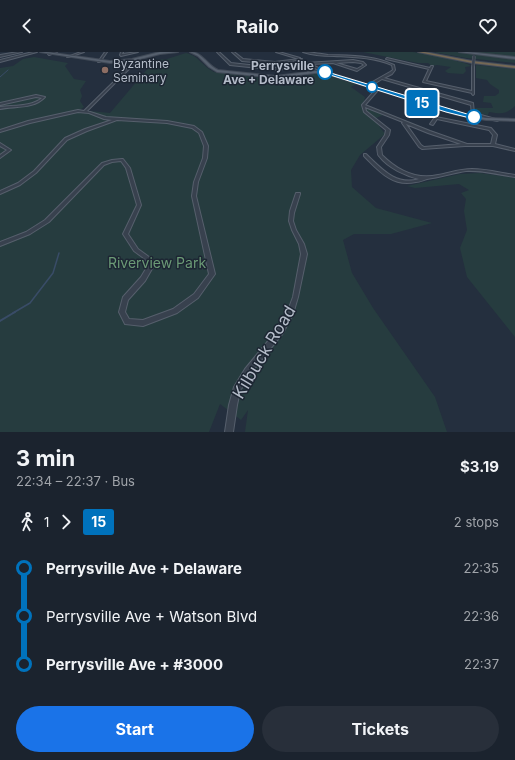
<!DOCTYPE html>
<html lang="en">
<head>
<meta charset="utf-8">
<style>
	:root { --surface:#1b232e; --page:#282f3a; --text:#f1f3f6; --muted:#a0a4aa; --accent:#1a73e8 }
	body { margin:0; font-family:Inter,sans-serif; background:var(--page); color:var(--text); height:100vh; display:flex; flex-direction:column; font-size:15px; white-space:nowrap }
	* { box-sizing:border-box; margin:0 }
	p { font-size:13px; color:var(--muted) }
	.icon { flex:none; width:22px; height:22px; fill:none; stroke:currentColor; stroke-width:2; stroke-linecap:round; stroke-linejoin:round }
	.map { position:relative; height:380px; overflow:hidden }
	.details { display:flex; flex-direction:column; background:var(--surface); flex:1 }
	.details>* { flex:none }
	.badge { padding:0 8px; border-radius:3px; font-size:14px; line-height:26px }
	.map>.badge { position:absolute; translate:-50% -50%; box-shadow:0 0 0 2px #fff }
	.legs { display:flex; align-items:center; gap:6px; height:44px; padding:0 16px; font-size:13px }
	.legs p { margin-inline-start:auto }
	.summary { display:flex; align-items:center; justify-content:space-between; height:68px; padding:0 16px }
	h1 { font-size:22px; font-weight:700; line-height:30px }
	.button { display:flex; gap:8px; margin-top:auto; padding:8px 16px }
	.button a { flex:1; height:46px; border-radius:24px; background:var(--accent); color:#fff; font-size:16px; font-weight:700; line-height:46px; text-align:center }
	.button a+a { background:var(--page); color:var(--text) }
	ul { padding:0 16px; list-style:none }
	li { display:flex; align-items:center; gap:14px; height:48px; font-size:15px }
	li i { display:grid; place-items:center; width:6px; height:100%; margin:0 5px; background:currentColor }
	li i::after { content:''; width:10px; height:10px; margin:-5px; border:3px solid; border-radius:50%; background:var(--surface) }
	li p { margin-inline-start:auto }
	li:first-child i { background:linear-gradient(#0000 50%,currentColor 0) }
	li:last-child i { background:linear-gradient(currentColor 50%,#0000 0) }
	header { display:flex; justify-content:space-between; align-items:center; height:52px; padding:0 16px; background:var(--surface); font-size:18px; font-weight:700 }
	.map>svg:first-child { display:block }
	.green { fill:#263c3f }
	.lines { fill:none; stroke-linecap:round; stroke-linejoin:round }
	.stream-far2 { stroke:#394c67; stroke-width:1 }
	.stream-far1 { stroke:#394c67; stroke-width:1.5 }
	.stream { stroke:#394c67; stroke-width:2 }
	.minor-casing { stroke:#565f6c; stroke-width:2 }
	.major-casing { stroke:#414a57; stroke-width:2 }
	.highway-casing { stroke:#434c59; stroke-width:2 }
	.minor { fill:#38414e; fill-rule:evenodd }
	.major { fill:#56606e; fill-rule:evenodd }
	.highway { fill:#746855; fill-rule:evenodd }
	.minor-bridge-casing { stroke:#565f6c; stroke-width:3.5; stroke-linecap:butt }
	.minor-bridge { stroke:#38414e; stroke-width:2.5 }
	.line-1 { fill:#0072bc; stroke:#fff }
	.education-dot { fill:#8d6e63; stroke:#1d2633; stroke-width:1.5 }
	.stop-1-dot { fill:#fff; stroke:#0072bc; stroke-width:2 }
	.labels { text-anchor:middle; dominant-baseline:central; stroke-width:3; stroke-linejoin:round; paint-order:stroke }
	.far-poi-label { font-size:12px; fill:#b4bcc9; stroke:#1d2633; text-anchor:start }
	.far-stop-label { font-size:12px; font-weight:bold; fill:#b4bcc9; stroke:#1d2633; text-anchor:end }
	.park-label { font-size:14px; fill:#6b9a76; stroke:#1d2633 }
	.near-street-label { font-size:17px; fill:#b4bcc9; stroke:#1d2633 }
</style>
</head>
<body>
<header><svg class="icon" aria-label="back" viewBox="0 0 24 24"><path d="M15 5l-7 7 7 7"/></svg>Railo<svg class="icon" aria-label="heart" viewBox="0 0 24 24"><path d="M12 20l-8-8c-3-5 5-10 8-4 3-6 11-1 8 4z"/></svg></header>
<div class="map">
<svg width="515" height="380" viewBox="0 0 515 380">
	<rect width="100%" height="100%" fill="#242f3e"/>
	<g class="green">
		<path d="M363,0C380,0 396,0 413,0C421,1 468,10 471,14L465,15L466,19L463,22L448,21L445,19L451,15L437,13L432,14L428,11H418Z"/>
		<polygon points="433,0 460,0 503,5 465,0 515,0 515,5 505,4 515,6 515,11 466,6"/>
		<path d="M186,1C198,3 203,15 214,20L269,27L284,34L300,28V25L319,21L356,32L351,35L365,45L363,54L383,63L374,67L385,82L360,103L351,118L352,135L376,156L432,171L391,182H354L343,188L352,221L373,256L435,345L447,380H245L248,358L241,368L220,352L209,380H0V16L13,14L23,7L34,5L68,11L65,14L74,27L86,29L80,38L82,44L80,49L84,55L80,58L110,61L155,8L167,7Z"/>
		<path d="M476,13L515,17V54C505,63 502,62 489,60L488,63L476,61L475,56H493L491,51L483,50L484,44H495L499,41V38L490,32L487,28L476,26Z"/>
		<polygon points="480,121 515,126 515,285 467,225 460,196 467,178 464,159 466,147 461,141 469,138 459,132 415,136 407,134 460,122"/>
	</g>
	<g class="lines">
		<polyline class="stream-far2" points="0,25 8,18"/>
		<polyline class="stream-far1" points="13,261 30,251 53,221 59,201"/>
		<polyline class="stream" points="0,269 15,260"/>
		<defs>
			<g id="minor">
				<polygon points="18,0 22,0 0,5 0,3"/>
				<polygon points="33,0 37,0 0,10 0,8"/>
				<polygon points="54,0 57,0 49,3 48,2"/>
				<polygon points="81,0 84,0 69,5 67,5"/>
				<polygon points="105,0 107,0 100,10 98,10"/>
				<polygon points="121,0 123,0 122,2 138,0 121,4 120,3"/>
				<path d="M217,0H219L231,11L278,16L306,11L353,8L363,10L366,13L357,19L333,11L310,12L325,19L324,21L309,13V12L278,18L230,13ZM353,10L361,11L364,13L357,17L336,11Z"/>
				<polygon points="232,0 234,0 243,7 275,10 299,7 276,0 279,0 300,6 299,7 302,7 275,12 242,9"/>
				<path d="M303,0C311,0 320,2 328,3C351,4 373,3 394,13L395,18L392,22L384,26L473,51L474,61L499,68L497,69L472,63L471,53L382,27L369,35H367V33L390,20L393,18L392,13C373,5 354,5 334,4C324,4 312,3 303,0Z"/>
				<polygon points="387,6 430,16 431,14 433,14 426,29 472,39 472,14 474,14 474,42 473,43 472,42 472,41 423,30 429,17 386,7"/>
				<polygon points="137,7 139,7 87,59 106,65 167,69 194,74 202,80 208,94 207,106 198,130 196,144 215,222 198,246 177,261 143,274 125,272 119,260 123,245 141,225 147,215 145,207 134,199 123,182 137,153 126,116 121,109 112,110 104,113 49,170 30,182 0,194 0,190 26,180 45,168 102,111 112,108 122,107 123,107 130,116 141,153 128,182 138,197 149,205 153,215 145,229 128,248 125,260 129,267 143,268 173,257 194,242 209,222 192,144 194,130 203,106 204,94 199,81 192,76 167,71 117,68 87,79 67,88 36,121 20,133 0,142 0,139 18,131 34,119 65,86 85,77 112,68 104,67 89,61 78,60 30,71 0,80 0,78 28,69 78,58 84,59"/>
				<path d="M377,36L379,37L365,53L430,79L467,92H491L493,83L489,78L437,67L433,73L430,72L435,65H436L491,76L497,83L495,92L515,97V99L493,94H465L422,97L419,95L402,71L403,70L365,55L366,59L390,78L389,83L381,95L382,103C397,118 416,128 438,123C449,121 460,117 472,117C486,117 501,121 515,123V125C499,123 483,118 466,119C453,121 441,125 427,127C423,128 420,130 416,130C407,132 397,131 389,126C379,120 372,112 364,104V102H366C382,117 396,134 419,127C406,124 388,116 379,104C377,102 378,98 377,95L385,83L386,78L364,60L362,53ZM406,72L428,81L461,92L424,95L421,93Z"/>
				<path d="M36,43L45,45C34,57 15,54 0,57V55C13,53 31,55 42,46L36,45L0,53V51Z"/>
				<polygon points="0,91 11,98 0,106 0,103 7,98 0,94"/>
				<polygon points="296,141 300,141 300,142 294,161 293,169 296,178 304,192 307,202 298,245 293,262 283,281 250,322 240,339 237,353 233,380 225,380 229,353 234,335 245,317 278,277 287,261 293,245 301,202 299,192 292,178 289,169 290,159"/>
			</g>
			<g id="major">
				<polygon points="40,0 46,0 110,9 132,7 160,0 178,0 160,2 132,9 110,11"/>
				<path d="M190,0C202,0 207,13 218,18L276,24L315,19H324L459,61L486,66L515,67V69L486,68L457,63L324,21H315L276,26L217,20L209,15L198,4Z"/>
				<polygon points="459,0 467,0 515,5 515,7"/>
			</g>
			<polygon id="highway" points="418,0 425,0 472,9 515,14 515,16 472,11"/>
		</defs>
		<use href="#minor" class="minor-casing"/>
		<use href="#major" class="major-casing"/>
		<use href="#highway" class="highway-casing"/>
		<use href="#minor" class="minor"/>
		<use href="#major" class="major"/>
		<use href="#highway" class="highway"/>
		<defs>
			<polyline id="minor-bridge" points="473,14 474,4"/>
		</defs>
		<use href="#minor-bridge" class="minor-bridge-casing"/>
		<use href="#minor-bridge" class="minor-bridge"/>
	</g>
	<polygon class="line-1" points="324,19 477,65 474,67 446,60 324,21"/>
	<circle class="education-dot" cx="105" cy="18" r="4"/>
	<g class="stop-1-dot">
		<circle cx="325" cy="20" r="7"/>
		<circle cx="372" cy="35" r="5"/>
		<circle cx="474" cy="65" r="7"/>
	</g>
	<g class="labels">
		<g class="far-poi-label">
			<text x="113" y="11">Byzantine<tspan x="113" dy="14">Seminary</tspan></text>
		</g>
		<g class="far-stop-label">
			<text x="314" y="13">Perrysville<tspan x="314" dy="14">Ave + Delaware</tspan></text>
		</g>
		<g class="park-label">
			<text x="157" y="210">Riverview Park</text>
		</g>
		<g class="near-street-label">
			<text transform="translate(264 300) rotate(-59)">Kilbuck Road</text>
		</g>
	</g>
</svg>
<b class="badge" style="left:422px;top:51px;background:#0072bc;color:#fff">15</b>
</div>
<section class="details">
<div class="summary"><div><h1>3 min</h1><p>22:34 – 22:37 · Bus</p></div><b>$3.19</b></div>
<div class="legs"><svg class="icon" aria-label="walk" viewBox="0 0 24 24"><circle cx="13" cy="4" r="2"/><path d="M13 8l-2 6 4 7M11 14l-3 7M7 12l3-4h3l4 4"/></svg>1<svg class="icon" aria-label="forward" viewBox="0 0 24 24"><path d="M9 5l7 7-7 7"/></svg><b class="badge" style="background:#0072bc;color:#fff">15</b><p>2 stops</p></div>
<ul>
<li><i style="color:#0072bc"></i><b>Perrysville Ave + Delaware</b><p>22:35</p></li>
<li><i style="color:#0072bc"></i><span>Perrysville Ave + Watson Blvd</span><p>22:36</p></li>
<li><i style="color:#0072bc"></i><b>Perrysville Ave + #3000</b><p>22:37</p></li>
</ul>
<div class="button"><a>Start</a><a>Tickets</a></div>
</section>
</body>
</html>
